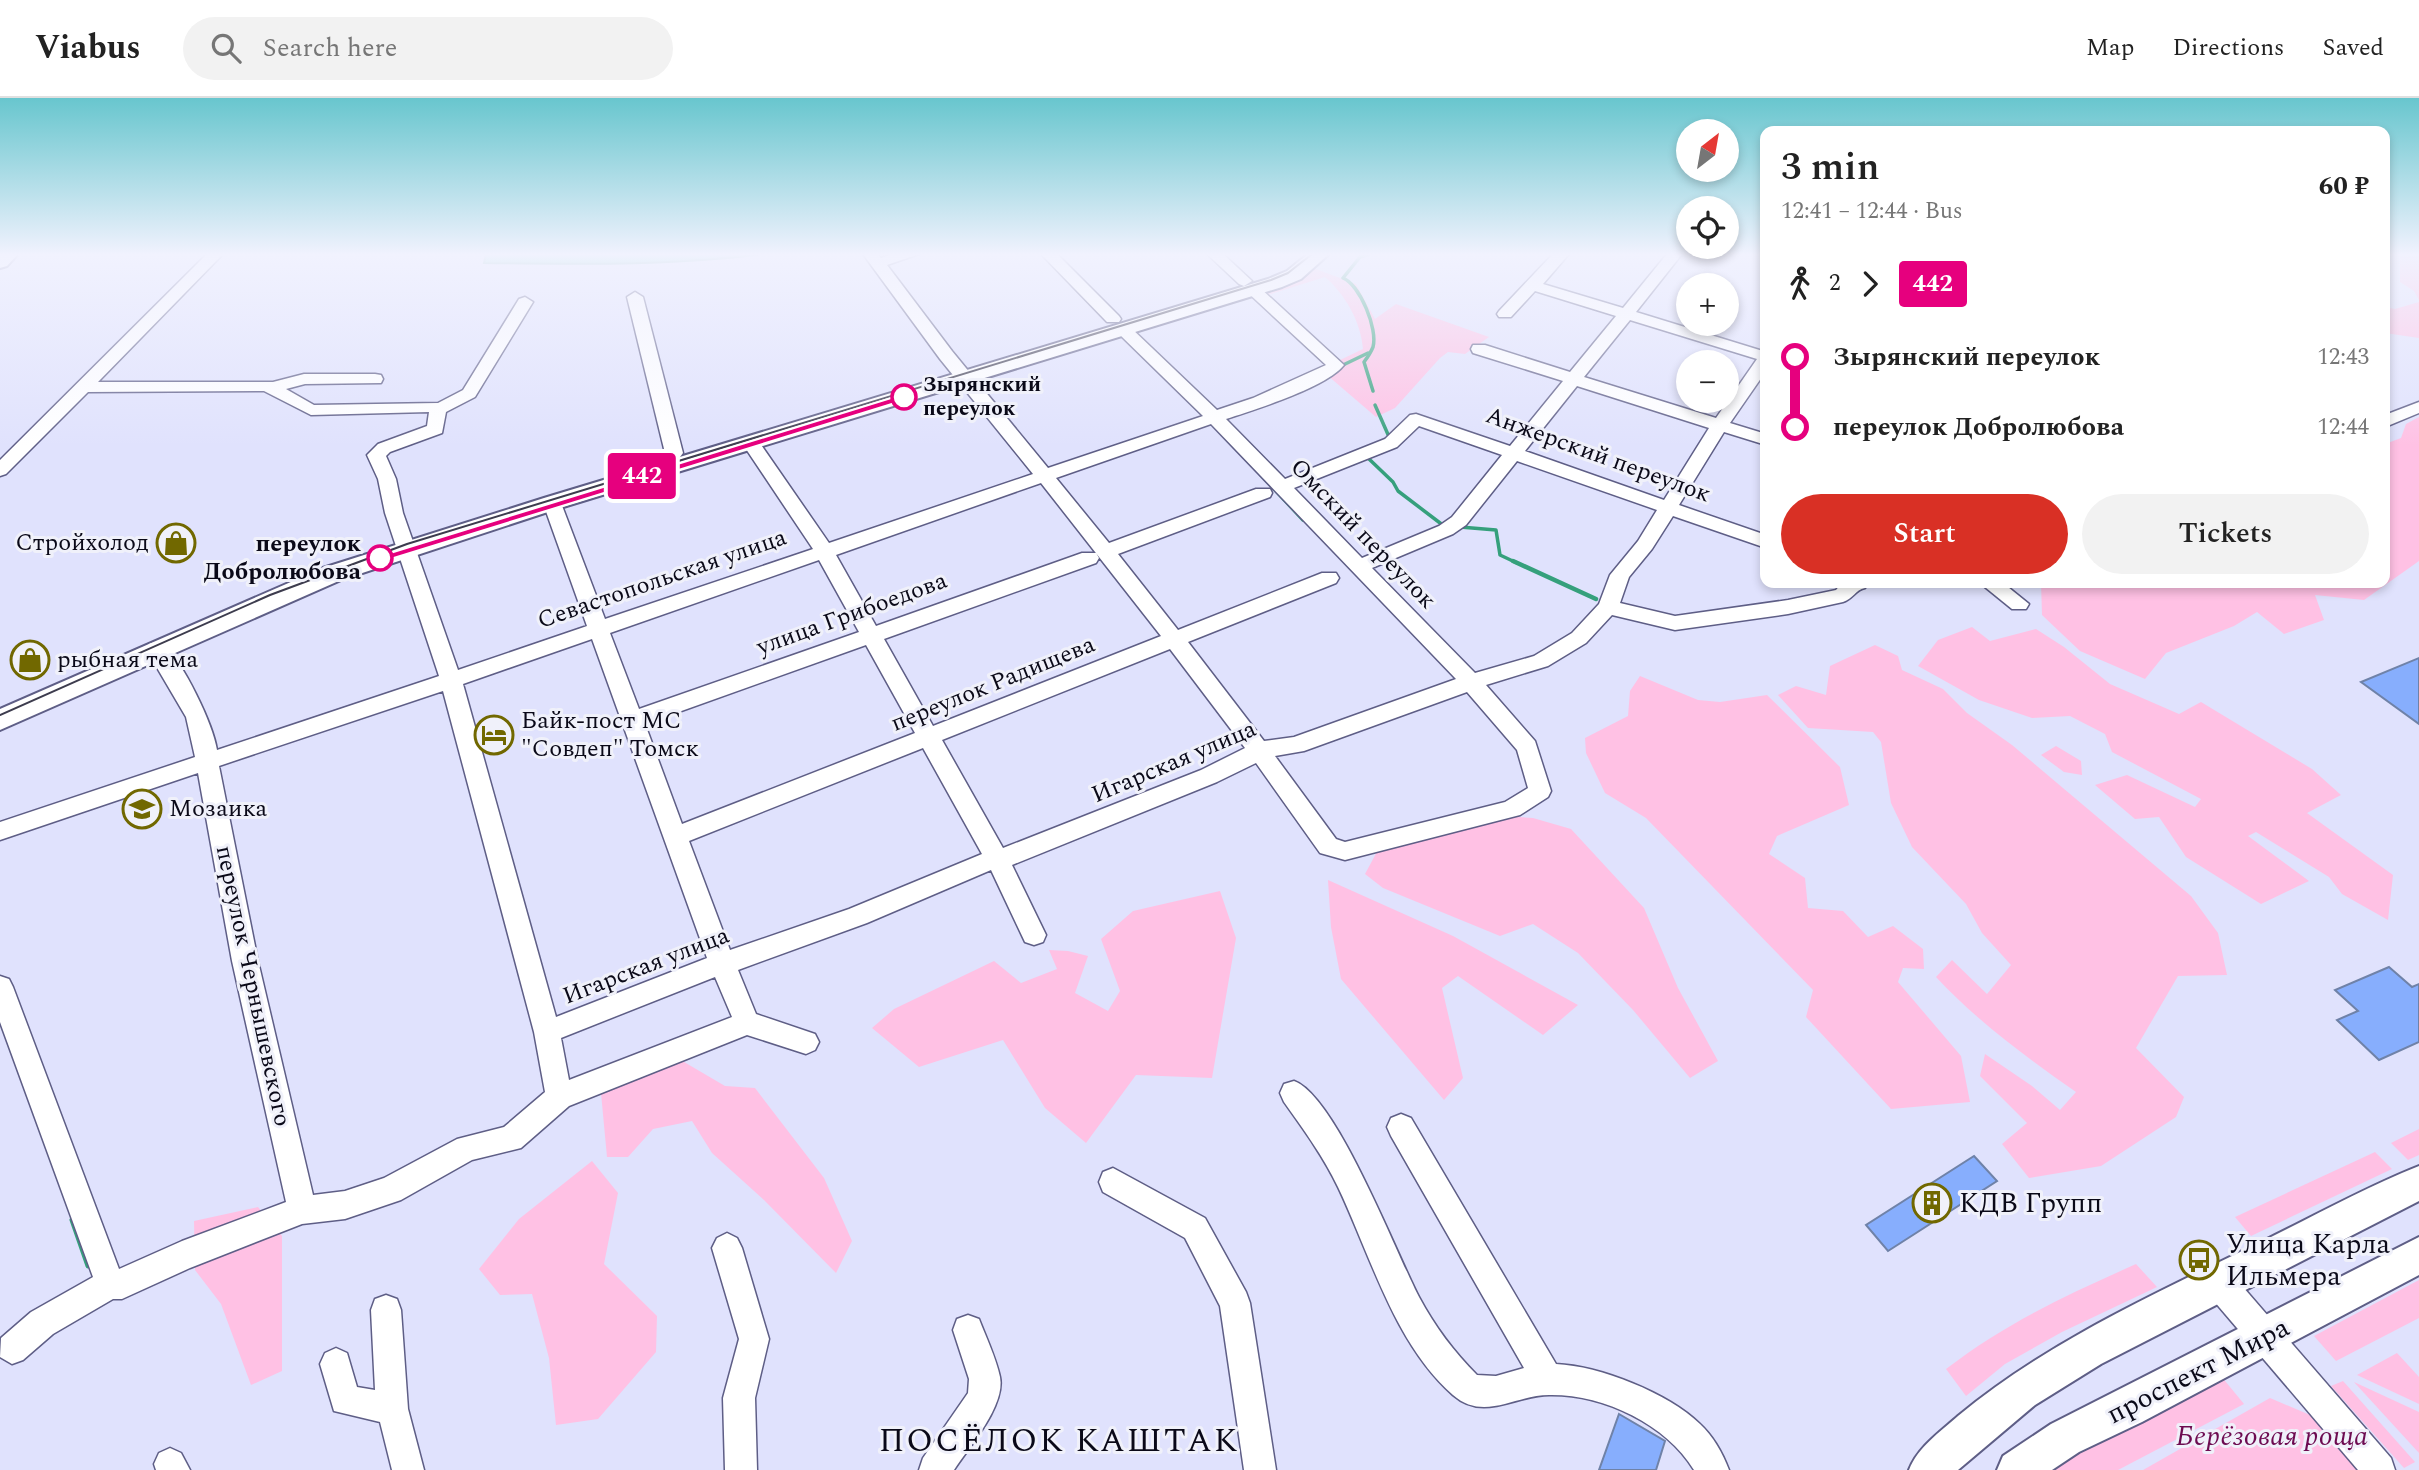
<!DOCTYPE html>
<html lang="en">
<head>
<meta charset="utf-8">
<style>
	:root { --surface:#fff; --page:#f2f2f2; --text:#222; --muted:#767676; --line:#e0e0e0; --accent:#d93025 }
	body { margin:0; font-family:Spectral,serif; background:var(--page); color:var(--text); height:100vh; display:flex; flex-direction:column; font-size:26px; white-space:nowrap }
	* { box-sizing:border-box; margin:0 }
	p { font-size:23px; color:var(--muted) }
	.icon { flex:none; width:38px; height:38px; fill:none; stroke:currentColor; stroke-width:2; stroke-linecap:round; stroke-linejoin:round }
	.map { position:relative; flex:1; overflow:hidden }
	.drawer { position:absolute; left:1760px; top:28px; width:630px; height:462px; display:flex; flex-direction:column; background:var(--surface); border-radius:14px; box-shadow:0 4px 10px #0003 }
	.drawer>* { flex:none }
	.badge { padding:0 14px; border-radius:5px; font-size:24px; line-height:46px }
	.needle { width:46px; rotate:31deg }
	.controls { position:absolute; left:1676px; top:21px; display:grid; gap:14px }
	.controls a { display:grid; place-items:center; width:63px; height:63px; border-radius:50%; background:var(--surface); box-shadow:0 4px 10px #0003; font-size:35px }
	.map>.badge { position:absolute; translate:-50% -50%; box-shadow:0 0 0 4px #fff }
	.legs { display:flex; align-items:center; gap:10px; height:77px; padding:0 21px; font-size:23px }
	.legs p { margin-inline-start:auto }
	.summary { display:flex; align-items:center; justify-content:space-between; height:119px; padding:0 21px }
	h1 { font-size:38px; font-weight:600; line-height:52px }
	.cta { display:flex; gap:14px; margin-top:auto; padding:14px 21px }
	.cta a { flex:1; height:80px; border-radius:42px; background:var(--accent); color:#fff; font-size:28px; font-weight:600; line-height:80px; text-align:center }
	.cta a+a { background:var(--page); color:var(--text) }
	ul { padding:0 21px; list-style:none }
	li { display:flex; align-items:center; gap:24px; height:70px; font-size:26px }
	li i { display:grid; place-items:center; width:10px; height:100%; margin:0 9px; background:currentColor }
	li i::after { content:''; width:18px; height:18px; margin:-9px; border:5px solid; border-radius:50%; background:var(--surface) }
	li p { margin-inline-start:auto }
	li:first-child i { background:linear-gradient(#0000 50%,currentColor 0) }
	li:last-child i { background:linear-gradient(currentColor 50%,#0000 0) }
	header { display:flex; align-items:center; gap:42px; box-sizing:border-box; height:98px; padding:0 35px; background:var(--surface); border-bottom:2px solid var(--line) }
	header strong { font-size:33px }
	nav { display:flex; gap:38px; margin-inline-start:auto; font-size:24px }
	.search { width:490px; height:63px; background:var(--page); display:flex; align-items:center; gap:18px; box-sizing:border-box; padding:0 24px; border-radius:38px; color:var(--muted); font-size:26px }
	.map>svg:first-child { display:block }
	.green { fill:#ffc1e4 }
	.water { fill:#48e0a7; stroke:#35a07c; stroke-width:2 }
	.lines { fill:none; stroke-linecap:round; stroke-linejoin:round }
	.stream-far2 { stroke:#35a07c; stroke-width:3.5 }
	.stream-far1 { stroke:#35a07c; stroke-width:4.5 }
	.stream { stroke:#35a07c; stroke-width:5 }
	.building { fill:#87aefd; stroke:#6f82a8; stroke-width:2 }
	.minor-casing { stroke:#5e5e86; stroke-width:3 }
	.major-casing { stroke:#5e5e86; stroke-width:4 }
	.minor { fill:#fff; fill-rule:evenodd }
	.major { fill:#fff; fill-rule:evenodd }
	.tram { stroke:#3d3c4e; stroke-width:2 }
	.line-1 { fill:#e6007e; stroke:#fff; stroke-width:2 }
	.stop-1-dot { fill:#fff; stroke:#e6007e; stroke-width:3.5 }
	.labels { text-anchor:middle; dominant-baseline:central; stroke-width:6; stroke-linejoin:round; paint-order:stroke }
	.far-stop-label { font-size:21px; font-weight:bold; fill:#0a0918; stroke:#f0f1fa; text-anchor:start }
	.street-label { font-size:24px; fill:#0a0918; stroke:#f0f1fa }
	.poi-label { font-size:24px; fill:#0a0918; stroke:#f0f1fa; text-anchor:start }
	.stop-label { font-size:24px; font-weight:bold; fill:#0a0918; stroke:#f0f1fa; text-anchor:end }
	.near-poi-label { font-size:28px; fill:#0a0918; stroke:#f0f1fa; text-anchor:start }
	.near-street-label { font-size:28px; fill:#0a0918; stroke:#f0f1fa }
	.near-park-label { font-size:28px; font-style:italic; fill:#6d0b51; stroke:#f0f1fa }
	.near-quarter-label { font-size:33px; letter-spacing:2px; fill:#0a0918; stroke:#f0f1fa }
</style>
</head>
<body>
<header>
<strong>Viabus</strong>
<div class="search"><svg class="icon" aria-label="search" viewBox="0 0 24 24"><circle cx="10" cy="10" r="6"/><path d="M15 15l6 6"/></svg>Search here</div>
<nav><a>Map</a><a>Directions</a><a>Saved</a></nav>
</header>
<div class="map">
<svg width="2419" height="1372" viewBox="0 0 2419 1372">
	<rect width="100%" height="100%" fill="#e0e2fd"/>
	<g class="green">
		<polygon points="2400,156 2419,157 2419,202 2414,193 2400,184"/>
		<path d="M1313,170L1356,186L1375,221L1396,206L1489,239L1465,256L1448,254L1440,260L1395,310L1376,319L1327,277L1340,262L1363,251C1361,224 1345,196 1325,179L1264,198L1258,192Z"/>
		<polygon points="2419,204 2419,240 2385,235 2385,209 2395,211"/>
		<polygon points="2419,319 2419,463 2364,502 2315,497 2324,522 2284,536 2257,514 2234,528 2166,555 2145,581 2080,553 2042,517 2041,485 2385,485 2385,346 2401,340 2406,326"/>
		<polygon points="1972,529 1990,543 2036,531 2064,549 2110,586 2179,616 2201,604 2312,671 2341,697 2307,715 2393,777 2388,822 2342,796 2329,779 2256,734 2248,738 2309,783 2261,806 2186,759 2159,719 2135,721 2095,687 2127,677 2195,709 2201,701 2112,654 2105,636 2070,618 2032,620 1979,602 1918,568 1938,542"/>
		<path d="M1875,547L1898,558L1902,572L1943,591L1967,615L2012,647L2191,798L2218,835L2227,877L2178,878L2136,950L2184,999L2176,1019L2101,1068L2029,1080L2002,1046L2027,1025L1980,978L1985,956L2032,988L2060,1012L2076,994C2026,959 1977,923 1936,879L1952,862L1987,896L2011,867L1982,835L1966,806L1912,749L1891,705L1881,644L1873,634L1808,630L1778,597L1796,588L1826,597L1830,568Z"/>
		<polygon points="1640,578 1698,602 1720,604 1767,597 1840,669 1849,707 1777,738 1769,756 1805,780 1808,810 1843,813 1868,839 1893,828 1923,851 1924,871 1903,870 1898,884 1961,958 1970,1004 1891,1011 1806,919 1813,892 1646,720 1605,695 1586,655 1585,640 1628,618 1630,593"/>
		<polygon points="2056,648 2081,663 2082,677 2064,674 2041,657"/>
		<polygon points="1503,718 1533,720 1571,731 1644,810 1678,890 1718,963 1690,980 1633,912 1578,855 1533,826 1500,838 1383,790 1365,776 1379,750"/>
		<polygon points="1328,782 1453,838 1578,907 1543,937 1458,878 1442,890 1463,980 1444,1002 1341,881 1331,829"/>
		<polygon points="1220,793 1236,840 1212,980 1136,977 1086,1045 1045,1010 1003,942 919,969 872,930 894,911 994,863 1021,885 1057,871 1049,852 1068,853 1088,858 1075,895 1108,913 1120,893 1101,841 1133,813"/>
		<polygon points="679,961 725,988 755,990 824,1080 852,1143 836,1175 764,1102 712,1055 692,1023 653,1031 628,1059 607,1059 601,995"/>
		<polygon points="2419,1031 2419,1057 2408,1062 2391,1045"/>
		<polygon points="2375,1054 2392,1071 2251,1138 2235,1119"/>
		<polygon points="592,1063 618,1095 604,1166 657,1218 656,1254 598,1321 556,1327 549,1260 532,1196 500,1197 479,1171 519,1121"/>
		<polygon points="258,1109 282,1138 282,1273 251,1287 221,1206 195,1172 194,1123"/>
		<path d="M2136,1166L2157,1189L2062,1234L2005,1266L1966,1298L1946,1271C2007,1224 2067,1197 2136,1166Z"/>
		<polygon points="2419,1182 2419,1220 2336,1263 2314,1238"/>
		<polygon points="2397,1255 2419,1279 2419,1306 2357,1277"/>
		<polygon points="2221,1278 2244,1306 2118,1372 2038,1372"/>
		<polygon points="2343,1283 2415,1364 2404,1370 2331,1288"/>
		<polygon points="2354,1284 2419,1314 2419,1355"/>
		<polygon points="2270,1300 2310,1317 2358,1372 2143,1372"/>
	</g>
	<path class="water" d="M486,156H763C671,168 577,166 484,165Z"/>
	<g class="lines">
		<g class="stream-far2">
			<path d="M1369,156L1360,159L1343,180C1360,187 1378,231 1373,249C1371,254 1367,260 1364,264L1373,293"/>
			<polyline points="1341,268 1368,255"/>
			<polyline points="1375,307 1390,341"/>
			<polyline points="1371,358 1368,360 1393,384 1398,393 1444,428"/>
			<polyline points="1261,377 1303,422"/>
			<polyline points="1460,429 1496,432 1500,457 1517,465"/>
		</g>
		<polyline class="stream-far1" points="1513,463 1596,501"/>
		<polyline class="stream" points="72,1122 88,1168"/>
	</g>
	<g class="building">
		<polygon points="2419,560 2419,626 2361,584"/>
		<polygon points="2389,869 2412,889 2419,886 2419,944 2379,962 2337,922 2358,913 2335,892"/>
		<polygon points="1974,1058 1997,1083 1888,1153 1866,1127"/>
		<polygon points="1619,1316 1665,1343 1656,1372 1599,1372"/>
	</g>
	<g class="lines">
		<defs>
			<g id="minor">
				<path d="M207,156H223L98,284H273L304,276H375L381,277L383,281L381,285L305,286L286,291L314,307L438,305L463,292L519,201L525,199L533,204L475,299L446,314L442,335L390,354L386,358L396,381L403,415L458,572L587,528L543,405L545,401H559L561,405L605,521L813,451L742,345L745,341H757L829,445L1033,376L940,261L863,156H878L881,160L893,156H919L887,167L952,253L1048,370L1203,318L1118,235L1116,232L1118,229H1130L1217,312L1253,300L1326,267L1245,192L1253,187L1259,189L1344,267C1327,289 1254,312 1226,321L1285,381L1385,341L1410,317L1416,316L1510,348L1563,283L1473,255L1471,251L1473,247H1485L1570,274L1616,218L1535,193L1511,219H1499L1497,216L1499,213L1553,156H1569L1543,186L1623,210L1667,156H1682L1636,214L1766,254V273L1730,325L1766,336V347L1724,334L1679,407L1766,437V450L1673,418L1652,451L1629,479L1620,505L1675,518L1788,502L1836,492L1842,485H1868L1865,490C1855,492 1853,501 1843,504L1788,516L1675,532L1612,517L1586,545L1548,568L1486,587L1535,643L1551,693L1548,699L1520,717L1345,762L1320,755L1256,665L1217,684L1012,767L1046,837L1043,844L1034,847L1025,844L991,772L867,825L738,872L756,916L815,936L819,944L815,952L806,956L747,937L569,1008L521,1050L472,1062L401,1102L345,1121L302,1126L190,1170L122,1201H113L53,1236L23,1262L12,1266L0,1259L1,1240L31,1214L93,1179L0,924V878L9,881L13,889L119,1171L182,1143L286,1104L232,863L198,675L0,742V724L195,659L186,619L146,551L149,546C154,544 160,543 164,547C183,564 213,626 217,652L439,578L385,415L378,381L367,357L378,346L427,328L429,314L311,317L264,293L88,294L6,376L0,378V362ZM1630,222L1757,261L1716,320L1584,279ZM1577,288L1709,330L1664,402L1525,353ZM1211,326L1456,581L1294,639L1264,643L1188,544L1336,485L1339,480L1336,475H1322L1178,532L1118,456L1270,399L1272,395L1270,391H1256L1109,445L1056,380ZM1419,328L1502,357L1452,419L1439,428L1362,460L1294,390L1397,349ZM1517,363L1657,412L1638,443L1610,477L1599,506L1572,535L1534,558L1475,575L1372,470L1453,436L1466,427ZM1041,385L1161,538L933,628L884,541L1096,465L1099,460L1096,455H1082L876,528L836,457ZM819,462L859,534L639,611L610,535ZM592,541L707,860L556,919L463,586ZM866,547L915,635L682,726L645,626ZM1170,551L1245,650L1201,672L1003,750L942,642ZM443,593L534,934L545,994L504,1029L457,1041L384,1080L345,1093L313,1097L258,863L219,668ZM1467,594L1517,652L1528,690L1505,704L1345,744L1336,741L1275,658L1304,653ZM923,650L982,756L849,811L730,852L689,743ZM715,879L732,919L569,982L561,940Z"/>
				<polygon points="1041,156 1057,156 1119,218 1121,221 1119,224 1107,224"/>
				<polygon points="1207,156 1223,156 1252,183 1244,188 1239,186"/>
				<polygon points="635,194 643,199 683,355 680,359 674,360 665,355 627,199"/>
				<polygon points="2419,304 2419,315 2385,329 2385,317"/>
				<polygon points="1980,485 2003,485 2029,506 2026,511 2012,511"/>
				<path d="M1294,983C1336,998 1396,1155 1419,1199C1435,1229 1454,1254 1477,1277L1496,1278L1524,1270L1391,1038L1387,1029L1391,1020L1401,1016L1411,1020L1556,1266C1600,1268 1668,1295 1700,1326C1713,1338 1723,1356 1729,1372H1694C1666,1326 1603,1296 1549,1297C1515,1297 1484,1324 1453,1297C1394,1245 1371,1158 1338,1089C1323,1058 1304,1032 1284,1004L1280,995L1284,986Z"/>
				<polygon points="1113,1070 1205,1120 1246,1194 1250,1205 1276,1372 1244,1372 1220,1208 1185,1140 1103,1094 1099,1084 1103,1074"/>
				<polygon points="727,1135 737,1140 742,1150 769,1241 755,1300 757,1372 725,1372 723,1300 739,1241 712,1150 717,1140"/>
				<polygon points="2219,1170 2230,1174 2391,1360 2395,1372 2358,1372 2208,1196 2204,1185 2208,1174"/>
				<polygon points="386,1197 397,1201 401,1212 408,1311 424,1372 392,1372 380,1324 334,1313 320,1266 325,1255 336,1250 347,1255 357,1289 375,1292 371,1212 375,1201"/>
				<path d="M968,1217L979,1221C986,1239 996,1260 1000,1279C1006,1307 969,1349 954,1372H919L923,1360L968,1295L969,1281L953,1232L957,1221Z"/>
				<polygon points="170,1350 181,1355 190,1372 156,1372 154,1366 159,1355"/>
			</g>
			<g id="major">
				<polygon points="0,156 18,156 7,168 0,170"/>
				<polygon points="1308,156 1329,156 1301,181 1282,189 560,410 341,482 0,632 0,611 323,470 544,400 1268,181 1287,173"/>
				<path d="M2419,1068V1103L2101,1266L2035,1307L1958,1372H1909C1918,1349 1940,1334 1958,1318C2051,1241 2163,1192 2271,1139C2320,1115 2368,1088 2419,1068Z"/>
				<polygon points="2419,1139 2419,1177 2142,1324 2079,1354 2052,1372 1997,1372 2003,1358 2051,1326"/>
			</g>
		</defs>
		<use href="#minor" class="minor-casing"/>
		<use href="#major" class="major-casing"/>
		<use href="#minor" class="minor"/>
		<use href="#major" class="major"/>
		<polyline class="tram" points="0,617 270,497 407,446 1271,182 1288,175 1312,156"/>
	</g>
	<linearGradient id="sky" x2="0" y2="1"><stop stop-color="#68c6ce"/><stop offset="0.45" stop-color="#f1f2fe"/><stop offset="1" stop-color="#f1f2fe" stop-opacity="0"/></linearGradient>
	<rect width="2419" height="348" fill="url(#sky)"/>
	<polygon class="line-1" points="904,296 908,297 908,301 384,463 380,464 374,460"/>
	<defs>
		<symbol id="shop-ring" viewBox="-11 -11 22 22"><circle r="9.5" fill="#f0f1fa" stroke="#716800" stroke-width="1.5"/><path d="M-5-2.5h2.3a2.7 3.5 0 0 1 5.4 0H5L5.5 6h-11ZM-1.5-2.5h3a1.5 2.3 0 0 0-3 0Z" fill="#716800"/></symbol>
		<symbol id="hotel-ring" viewBox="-11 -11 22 22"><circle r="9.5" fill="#f0f1fa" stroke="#716800" stroke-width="1.5"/><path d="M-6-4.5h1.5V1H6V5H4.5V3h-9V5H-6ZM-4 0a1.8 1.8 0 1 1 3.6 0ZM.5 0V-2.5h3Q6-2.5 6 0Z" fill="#716800"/></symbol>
		<symbol id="school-ring" viewBox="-11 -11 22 22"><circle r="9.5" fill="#f0f1fa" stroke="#716800" stroke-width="1.5"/><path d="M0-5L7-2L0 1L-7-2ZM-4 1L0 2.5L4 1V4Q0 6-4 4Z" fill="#716800"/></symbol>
		<symbol id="building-ring" viewBox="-11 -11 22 22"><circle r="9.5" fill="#f0f1fa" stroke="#716800" stroke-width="1.5"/><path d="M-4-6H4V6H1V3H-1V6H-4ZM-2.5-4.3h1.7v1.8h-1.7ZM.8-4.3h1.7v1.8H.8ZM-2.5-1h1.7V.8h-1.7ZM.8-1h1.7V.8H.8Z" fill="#716800"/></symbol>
		<symbol id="bus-ring" viewBox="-11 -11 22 22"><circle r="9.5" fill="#f0f1fa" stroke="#716800" stroke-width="1.5"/><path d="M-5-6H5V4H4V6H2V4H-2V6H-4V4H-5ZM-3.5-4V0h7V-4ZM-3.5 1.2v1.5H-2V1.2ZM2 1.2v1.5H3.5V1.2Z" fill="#716800"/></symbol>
	</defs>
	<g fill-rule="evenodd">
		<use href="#shop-ring" x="154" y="423" width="44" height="44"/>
		<use href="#shop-ring" x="8" y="540" width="44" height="44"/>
		<use href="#hotel-ring" x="472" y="615" width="44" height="44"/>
		<use href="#school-ring" x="120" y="689" width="44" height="44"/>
		<use href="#building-ring" x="1910" y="1083" width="44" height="44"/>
		<use href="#bus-ring" x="2177" y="1140" width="44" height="44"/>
	</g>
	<g class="stop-1-dot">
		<circle cx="904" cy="299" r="12"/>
		<circle cx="380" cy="460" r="12"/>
	</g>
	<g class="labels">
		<g class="far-stop-label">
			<text x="923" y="287">Зырянский<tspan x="923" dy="24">переулок</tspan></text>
		</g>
		<g class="street-label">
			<text transform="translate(1598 357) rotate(20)">Анжерский переулок</text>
			<text transform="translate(1363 436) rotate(46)">Омский переулок</text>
			<text transform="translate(662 481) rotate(-19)">Севастопольская улица</text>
			<text transform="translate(852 516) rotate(-20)">улица Грибоедова</text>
			<text transform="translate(993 586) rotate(-22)">переулок Радищева</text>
			<text transform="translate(1174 664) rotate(-23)">Игарская улица</text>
			<text transform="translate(646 868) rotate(-21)">Игарская улица</text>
			<text transform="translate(253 888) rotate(78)">переулок Чернышевского</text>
		</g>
		<g class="poi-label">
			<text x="149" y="445" text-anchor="end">Стройхолод</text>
			<text x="57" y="562">рыбная тема</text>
			<text x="521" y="623">Байк-пост MC<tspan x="521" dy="28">"Совдеп" Томск</tspan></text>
			<text x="169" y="711">Мозаика</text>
		</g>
		<g class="stop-label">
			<text x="361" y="446">переулок<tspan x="361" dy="28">Добролюбова</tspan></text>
		</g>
		<g class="near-poi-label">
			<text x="1959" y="1105">КДВ Групп</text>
			<text x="2226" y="1146">Улица Карла<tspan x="2226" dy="32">Ильмера</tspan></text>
		</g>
		<g class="near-street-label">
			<text transform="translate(2198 1273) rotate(-27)">проспект Мира</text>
		</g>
		<g class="near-park-label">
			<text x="2272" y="1338">Берёзовая роща</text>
		</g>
		<g class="near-quarter-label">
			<text x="1059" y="1343">ПОСЁЛОК КАШТАК</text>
		</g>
	</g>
</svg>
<div class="controls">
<a><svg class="needle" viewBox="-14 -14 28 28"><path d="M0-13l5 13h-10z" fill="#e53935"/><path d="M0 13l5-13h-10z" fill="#767676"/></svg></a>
<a><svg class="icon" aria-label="locate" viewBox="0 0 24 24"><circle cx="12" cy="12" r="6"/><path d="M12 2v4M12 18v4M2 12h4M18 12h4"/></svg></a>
<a>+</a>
<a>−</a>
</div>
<b class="badge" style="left:642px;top:378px;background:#e6007e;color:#fff">442</b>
<section class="drawer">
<div class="summary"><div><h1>3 min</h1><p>12:41 – 12:44 · Bus</p></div><b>60 ₽</b></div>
<div class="legs"><svg class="icon" aria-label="walk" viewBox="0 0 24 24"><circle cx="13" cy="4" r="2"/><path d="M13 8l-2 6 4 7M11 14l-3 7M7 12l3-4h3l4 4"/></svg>2<svg class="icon" aria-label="forward" viewBox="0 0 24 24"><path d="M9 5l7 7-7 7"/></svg><b class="badge" style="background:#e6007e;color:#fff">442</b></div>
<ul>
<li><i style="color:#e6007e"></i><b>Зырянский переулок</b><p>12:43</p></li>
<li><i style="color:#e6007e"></i><b>переулок Добролюбова</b><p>12:44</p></li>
</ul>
<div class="cta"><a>Start</a><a>Tickets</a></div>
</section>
</div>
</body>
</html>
